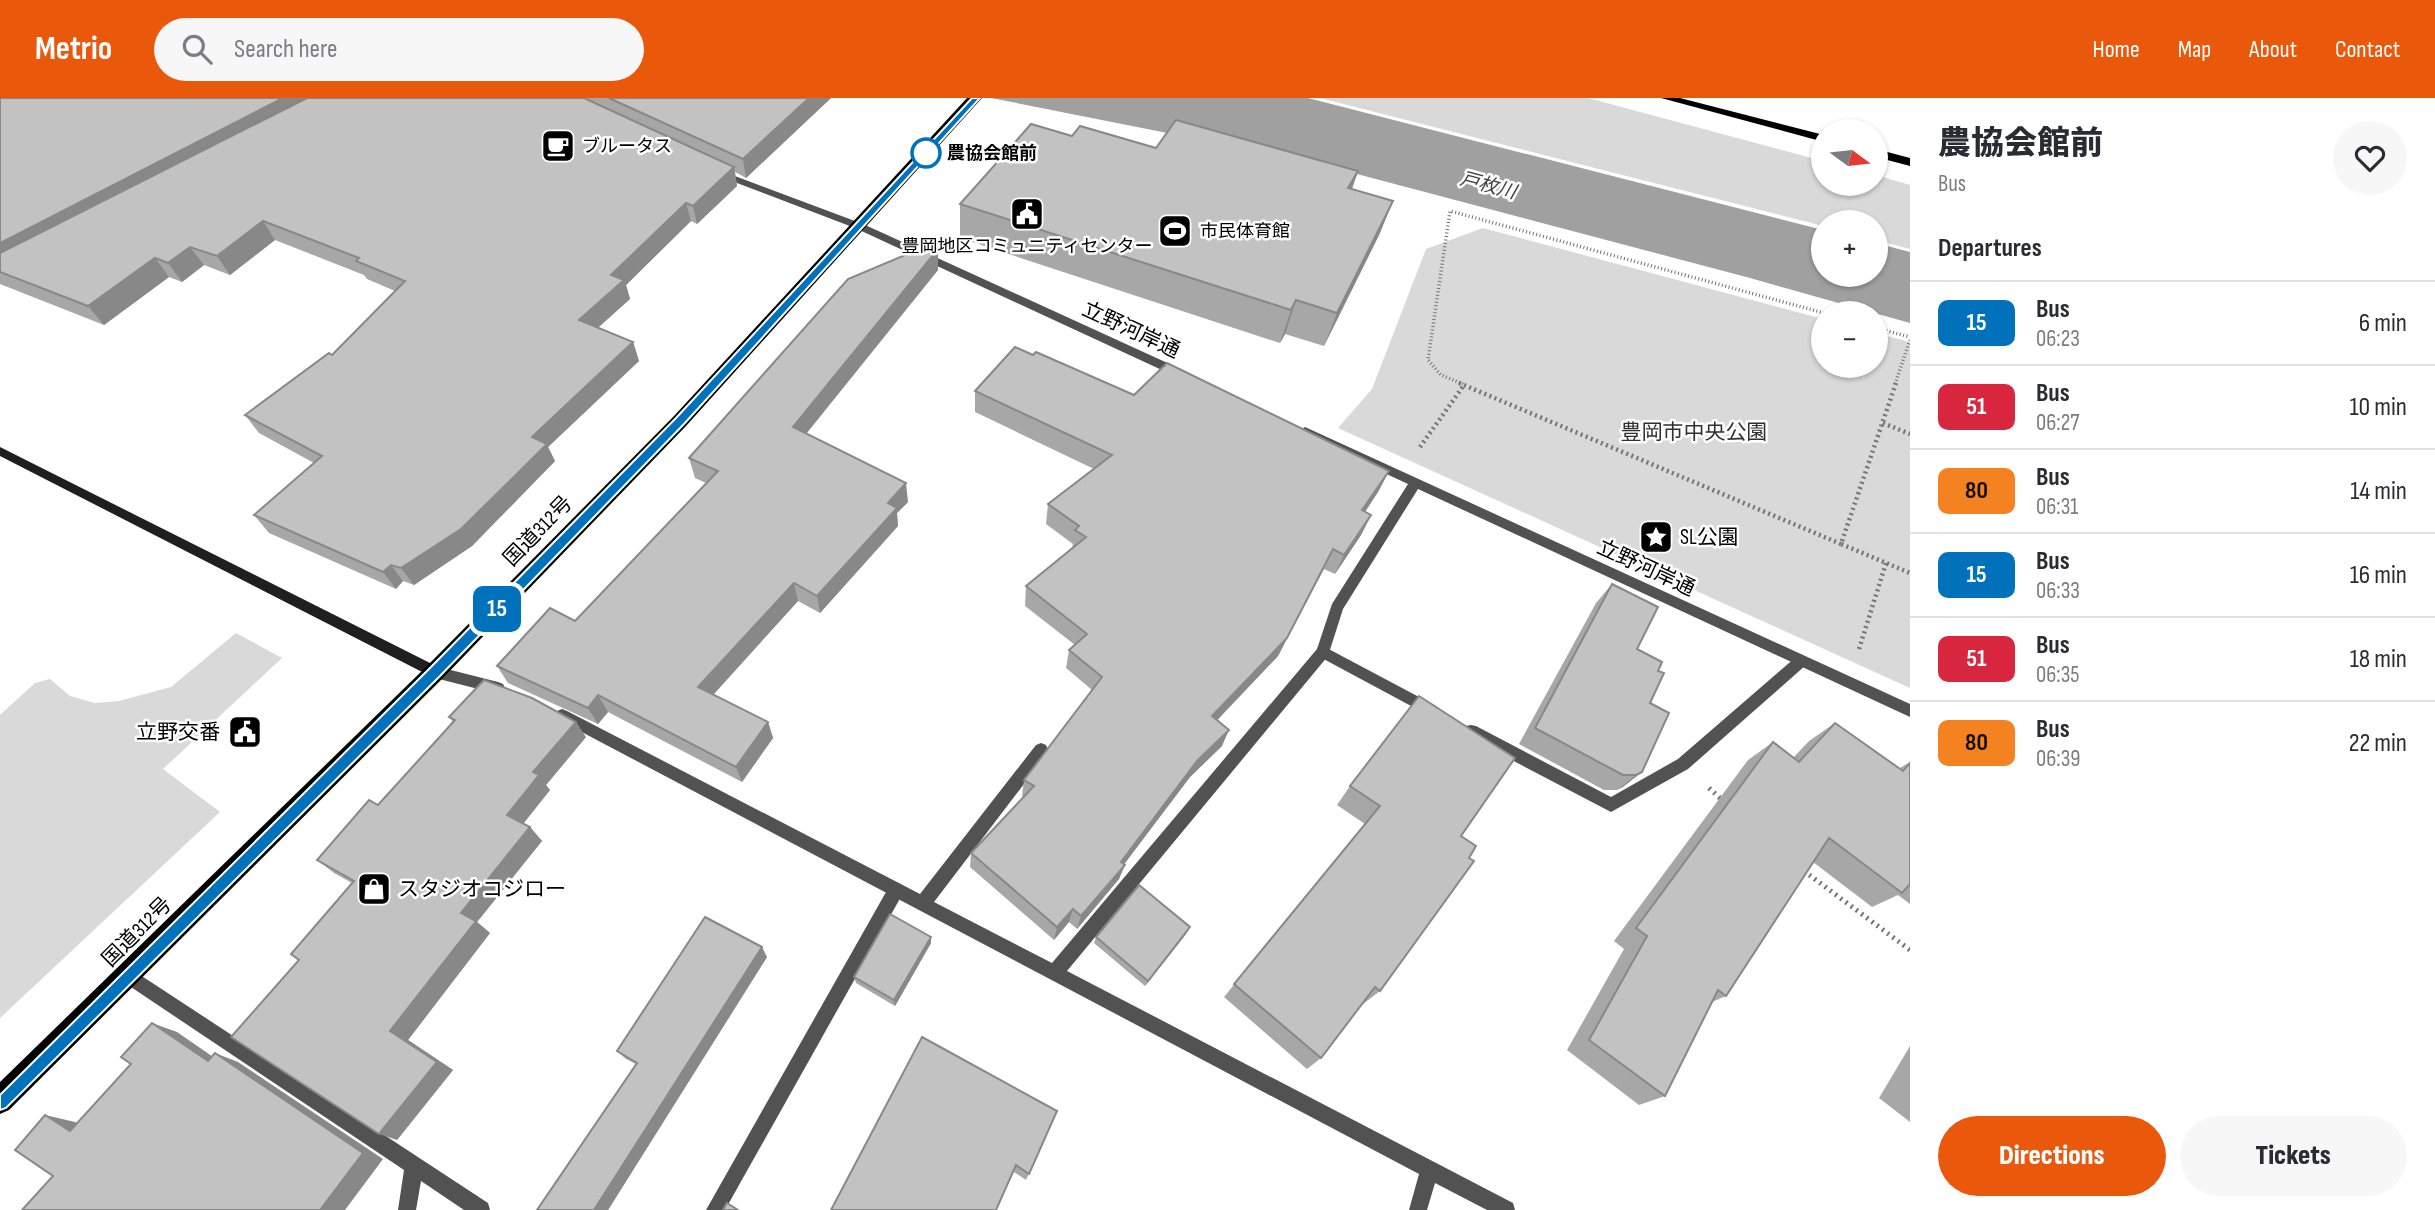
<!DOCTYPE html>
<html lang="en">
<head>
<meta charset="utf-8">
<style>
	:root { --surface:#fff; --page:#f7f7f7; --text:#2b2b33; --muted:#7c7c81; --line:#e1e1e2; --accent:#ea580c }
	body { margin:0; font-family:"Sofia Sans Condensed","Noto Sans JP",sans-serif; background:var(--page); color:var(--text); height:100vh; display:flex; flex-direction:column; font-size:26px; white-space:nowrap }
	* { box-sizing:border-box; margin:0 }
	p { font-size:23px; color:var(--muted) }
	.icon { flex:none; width:38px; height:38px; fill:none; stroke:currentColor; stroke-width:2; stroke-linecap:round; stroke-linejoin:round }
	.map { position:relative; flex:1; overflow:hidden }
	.side { display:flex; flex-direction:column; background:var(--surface); width:525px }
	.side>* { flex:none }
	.badge { padding:0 14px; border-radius:10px; font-size:24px; line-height:46px }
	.needle { width:46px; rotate:105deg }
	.buttons { position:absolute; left:1811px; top:21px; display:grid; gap:14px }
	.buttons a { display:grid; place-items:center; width:77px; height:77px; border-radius:50%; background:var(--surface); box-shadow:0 2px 5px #0004; font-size:35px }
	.map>.badge { position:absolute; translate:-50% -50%; box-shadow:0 0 0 4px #fff }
	h2 { padding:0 28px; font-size:26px; line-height:63px }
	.round { display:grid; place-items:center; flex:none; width:74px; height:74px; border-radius:37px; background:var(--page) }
	.summary { display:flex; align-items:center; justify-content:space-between; height:119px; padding:0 28px }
	h1 { font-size:33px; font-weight:800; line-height:52px }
	.button { display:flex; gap:14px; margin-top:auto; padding:14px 28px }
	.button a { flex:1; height:80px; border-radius:42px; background:var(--accent); color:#fff; font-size:28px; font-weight:800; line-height:80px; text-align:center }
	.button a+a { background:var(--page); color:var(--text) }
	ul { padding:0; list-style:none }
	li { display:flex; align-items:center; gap:21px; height:84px; padding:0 28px; border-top:2px solid var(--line) }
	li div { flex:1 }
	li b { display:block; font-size:26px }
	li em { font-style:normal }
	li .badge { min-width:77px; font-weight:700; text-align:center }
	header { display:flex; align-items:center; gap:42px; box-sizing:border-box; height:98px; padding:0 35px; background:var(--accent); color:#fff }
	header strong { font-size:33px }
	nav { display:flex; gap:38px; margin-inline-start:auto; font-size:24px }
	.search { width:490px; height:63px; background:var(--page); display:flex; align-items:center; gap:18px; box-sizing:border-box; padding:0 24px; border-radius:38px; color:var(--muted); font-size:26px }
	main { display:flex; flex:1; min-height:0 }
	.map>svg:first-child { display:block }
	.green { fill:#d9d9d9 }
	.water { fill:#a0a0a0 }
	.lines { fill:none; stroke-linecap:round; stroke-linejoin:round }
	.path-far2 { stroke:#747474; stroke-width:3.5; stroke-dasharray:1 2.5; stroke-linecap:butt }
	.path-far1 { stroke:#747474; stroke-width:4.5; stroke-dasharray:2 3.5; stroke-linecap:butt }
	.path { stroke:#747474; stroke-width:5; stroke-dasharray:2 4.5; stroke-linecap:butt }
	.lane { fill:#525252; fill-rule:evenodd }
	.street { fill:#525252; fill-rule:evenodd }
	.secondary { fill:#1f1f1f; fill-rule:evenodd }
	.primary { fill:#000; fill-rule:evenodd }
	.highway { fill:#000; fill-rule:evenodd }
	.wall { fill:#a7a7a7 }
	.shaded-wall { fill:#888 }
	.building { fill:#c2c2c2; stroke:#888; stroke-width:2 }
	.line { fill:#0072bc; stroke:#fff; stroke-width:2 }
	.stop-dot { fill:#fff; stroke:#0072bc; stroke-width:3.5 }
	.labels { text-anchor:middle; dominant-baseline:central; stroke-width:5; stroke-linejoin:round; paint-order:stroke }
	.far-poi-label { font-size:18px; fill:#000; stroke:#fff; text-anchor:start }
	.far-stop-label { font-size:18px; font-weight:bold; fill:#000; stroke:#fff; text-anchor:start }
	.far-water-label { font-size:19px; font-style:italic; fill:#414141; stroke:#fff }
	.street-label { font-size:21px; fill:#000; stroke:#fff }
	.park-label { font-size:21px; fill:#303030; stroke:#fff }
	.poi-label { font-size:21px; fill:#000; stroke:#fff; text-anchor:start }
</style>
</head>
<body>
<header>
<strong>Metrio</strong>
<div class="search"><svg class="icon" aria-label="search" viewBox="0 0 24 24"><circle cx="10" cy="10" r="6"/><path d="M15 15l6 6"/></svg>Search here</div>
<nav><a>Home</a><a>Map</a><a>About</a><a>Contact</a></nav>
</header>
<main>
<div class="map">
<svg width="1910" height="1112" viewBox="0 0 1910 1112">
	<rect width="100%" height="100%" fill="#fff"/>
	<g class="green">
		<polygon points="1320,0 1588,0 1823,63 1824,86 1876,86 1876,77 1910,87 1910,151 1876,142 1876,124 1824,124 1823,128"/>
		<polygon points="1483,130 1823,221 1824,268 1876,268 1876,235 1910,244 1910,590 1338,330 1372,291 1426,151"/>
		<polygon points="236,535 282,560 163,671 220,714 0,920 0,617 35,585 50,581 70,598 95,605 119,603 171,589"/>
	</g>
	<polygon class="water" points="991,0 1308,0 1823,132 1824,177 1876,177 1876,145 1910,154 1910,225 1750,180 1304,62"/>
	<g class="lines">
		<g class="path-far2">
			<polyline points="1876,230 1910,239"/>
			<polyline points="1463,286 1441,277 1428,262 1450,113 1824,215"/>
			<polyline points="1895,286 1910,242"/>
		</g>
		<g class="path-far1">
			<polyline points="1459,285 1841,446"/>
			<polyline points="1896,285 1841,446 1910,475"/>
			<polyline points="1883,325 1910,336"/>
			<polyline points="1420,349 1464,287"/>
			<polyline points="1859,551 1886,465"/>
		</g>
		<g class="path">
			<polyline points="1709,690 1723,703"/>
			<polyline points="1804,773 1910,852"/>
		</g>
		<g class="lane">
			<polygon points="1323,548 1436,608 1438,612 1436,616 1431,618 1426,616 1318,558 1316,554 1318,550"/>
			<polygon points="1801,557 1806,559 1808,563 1806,567 1688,671 1611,714 1466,638 1464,633 1466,628 1471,627 1476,628 1611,699 1678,661 1796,559"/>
			<polygon points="896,784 902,787 904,792 902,797 725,1112 706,1112 890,787"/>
		</g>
		<g class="street">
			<polygon points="719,72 863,126 1185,273 1187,276 1181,280 1177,279 855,130 716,77 716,73"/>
			<polygon points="1305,329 1910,606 1910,619 1418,391 1343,511 1328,558 1067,873 1513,1105 1515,1112 1487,1112 1435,1085 1427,1112 1409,1112 1419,1076 557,621 555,617 557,613 562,611 567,613 920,796 1036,647 1041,645 1046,647 1048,652 1046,657 934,804 1052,865 1317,551 1332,506 1408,386 1301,336 1299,333"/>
			<polygon points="435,568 498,584 503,586 505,590 503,594 498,596 435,580 430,578 428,574 430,570"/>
			<polygon points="128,869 488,1105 490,1112 464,1112 421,1083 416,1112 398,1112 404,1072 122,883 120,877 122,871"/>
		</g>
		<polygon class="secondary" points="0,349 440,570 442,574 440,578 435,580 430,578 0,358"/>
		<g class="primary">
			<polygon points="1661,0 1680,0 1824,37 1824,44"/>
			<polygon points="1876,51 1910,60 1910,68 1876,59"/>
		</g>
		<polygon class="highway" points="967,0 982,0 686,328 443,580 9,1012 0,1016 0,984 427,568 674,318"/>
	</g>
	<g class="wall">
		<polygon points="0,0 831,0 746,80 735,74 737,88 697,126 691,123 626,187 630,201 598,230 633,244 639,263 548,349 555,363 472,448 414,487 403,483 396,491 269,435 254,417 314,365 259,335 245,317 332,257 395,193 367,181 364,177 275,142 230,177 204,167 182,184 169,179 104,227 0,186"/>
		<polygon points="1156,50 1358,73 1352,91 1393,103 1379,137 1324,248 1285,236 1280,245 960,140 960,106"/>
		<polygon points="938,151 938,172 807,335 908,404 897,415 898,428 820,515 798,503 713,596 768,624 773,640 742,684 608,614 598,626 508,585 497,568 575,523 706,385 695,380 689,360"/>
		<polygon points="1033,257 1134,297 1389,373 1378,394 1365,414 1371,417 1361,437 1335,476 1324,471 1278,558 1217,622 1222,648 1190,679 1124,766 1119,781 1077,831 1069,824 1054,842 970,769 971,755 1023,699 1022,698 1024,682 1092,592 1066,570 1069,552 1075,547 1025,508 1026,488 1072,450 1073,446 1046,426 1048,406 1094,371 975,314 975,293"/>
		<polygon points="1612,486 1637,551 1658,573 1650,605 1642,674 1617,692 1604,692 1519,646 1596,505"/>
		<polygon points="449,619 586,639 546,687 550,692 523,726 530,729 542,743 477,824 490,835 408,942 453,972 397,1042 299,862 352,785 334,775 317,762 378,707 453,624"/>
		<polygon points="1835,625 1900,670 1910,664 1910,806 1898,797 1872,809 1813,764 1726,898 1712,904 1665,998 1639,1007 1567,952 1624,851 1614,843 1748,662 1773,644 1793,660 1809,643"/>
		<polygon points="1350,688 1461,738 1380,893 1363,906 1363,905 1321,960 1307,971 1224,899 1365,726 1337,707"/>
		<polygon points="1186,836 1145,888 1094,845 1096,839"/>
		<polygon points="931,845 895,908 856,885 854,879"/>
		<polygon points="767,859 608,1112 537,1112 636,966 626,961 617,953"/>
		<polygon points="1910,948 1910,1024 1879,1000"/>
		<polygon points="1057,1013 1026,1082 1014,1074 831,1112"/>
	</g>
	<g class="shaded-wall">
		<polygon points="283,0 329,0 0,172 0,145"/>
		<polygon points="809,0 831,0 746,80 743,61"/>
		<polygon points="734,69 737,88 697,126 693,108"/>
		<polygon points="1358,73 1346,107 1348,90"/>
		<polygon points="1393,103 1379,137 1324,248 1337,215"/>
		<polygon points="686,105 691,123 626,187 630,201 586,240 579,222 611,177"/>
		<polygon points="263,123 275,142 230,177 217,158"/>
		<polygon points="190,149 204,167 182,184 168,165"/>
		<polygon points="938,151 938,172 796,348 793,329"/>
		<polygon points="155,160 169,179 104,227 88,208"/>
		<polygon points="1296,202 1285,236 1280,245 1291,212"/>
		<polygon points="633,244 639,263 548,349 555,363 472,448 414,487 401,470 532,339"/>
		<polygon points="1389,373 1378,394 1352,433 1362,412"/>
		<polygon points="906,385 908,404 897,415 898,428 820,515 817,498 888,405"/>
		<polygon points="1371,417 1361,437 1335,476 1344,457"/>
		<polygon points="1333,451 1278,558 1205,635 1212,618"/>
		<polygon points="391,467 403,483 396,491 383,474"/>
		<polygon points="794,485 798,503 705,606 698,589"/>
		<polygon points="598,597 608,614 598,626 588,610"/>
		<polygon points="576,624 586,639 546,687 550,692 519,731 507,717 533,674"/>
		<polygon points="768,624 773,640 742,684 736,669"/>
		<polygon points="1229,632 1222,648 1190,679 1116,777 1125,767 1119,781 1077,831 1081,818 1121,764 1197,663"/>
		<polygon points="1642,674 1623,689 1617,692 1636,677"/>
		<polygon points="530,729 542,743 477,824 490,835 408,942 453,972 397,1042 379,1036 390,933 461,815"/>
		<polygon points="1073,811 1069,824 1054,842 1057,829"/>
		<polygon points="1190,829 1186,836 1145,888 1148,883"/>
		<polygon points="931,839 931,845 895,908 894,902"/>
		<polygon points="762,849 767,859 608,1112 594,1112"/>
		<polygon points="152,925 177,934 232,972 208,963"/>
		<polygon points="215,955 238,964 383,1061 345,1112 320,1112"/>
		<polygon points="45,1017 75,1024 99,1040 70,1033"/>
	</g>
	<g class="building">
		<polygon points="0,0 283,0 0,145"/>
		<polygon points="307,0 584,0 734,69 693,108 686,105 611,177 624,182 579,222 633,244 532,339 547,346 461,431 401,470 391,467 383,474 254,417 322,358 245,317 329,255 332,257 405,183 356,163 359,160 263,123 217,158 190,149 168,165 155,160 88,208 0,174 0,155"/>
		<polygon points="609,0 809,0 743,61"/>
		<polygon points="1176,22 1358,73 1348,90 1393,103 1337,215 1296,202 1291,212 960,106 1031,26 1072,38 1080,28 1156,50"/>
		<polygon points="929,147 938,151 793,329 906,385 888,405 897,410 817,498 794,485 698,589 768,624 736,669 598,597 588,610 497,568 550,510 575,523 718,373 689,360 848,181"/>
		<polygon points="1015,249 1033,257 1036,254 1134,297 1167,265 1389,373 1362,412 1371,417 1344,457 1333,451 1287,540 1212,618 1229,632 1197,663 1121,764 1125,767 1081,818 1073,811 1057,829 971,755 1034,688 1024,682 1102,579 1069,552 1087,536 1026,488 1086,439 1075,432 1079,428 1048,406 1112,357 975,293"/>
		<polygon points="1612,486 1658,509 1637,551 1662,564 1658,573 1664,575 1650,605 1669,615 1642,674 1636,677 1623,677 1535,630"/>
		<polygon points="484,582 532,600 576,624 533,674 539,677 507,717 530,729 461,815 476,823 390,933 437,964 379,1036 231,939 299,862 291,856 354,783 317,762 369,702 378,707 455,622 449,619"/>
		<polygon points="1419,598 1515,660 1461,738 1476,748 1469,760 1474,763 1380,893 1375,889 1321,960 1234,886 1380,708 1350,688"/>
		<polygon points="1835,625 1903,673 1910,665 1910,786 1902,795 1829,740 1726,898 1718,892 1665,998 1589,942 1647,838 1636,830 1773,644 1799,664"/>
		<polygon points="1139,787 1190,829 1148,883 1096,839"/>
		<polygon points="890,816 931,839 894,902 854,879"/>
		<polygon points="705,819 762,849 594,1112 537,1112 637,965 617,953"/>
		<polygon points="152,925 208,963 215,955 363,1055 320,1112 22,1112 53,1078 15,1052 45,1017 70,1033 131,966 121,959"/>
		<polygon points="922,939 1057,1013 1029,1076 1016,1067 996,1112 831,1112"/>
		<polygon points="727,1105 738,1112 723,1112"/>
	</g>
	<polygon class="line" points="972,0 980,0 684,326 440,578 6,1010 0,1012 0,997 430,570 676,320"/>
	<defs>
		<symbol id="cafe-square" viewBox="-11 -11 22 22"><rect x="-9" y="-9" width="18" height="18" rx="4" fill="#000" stroke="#fff"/><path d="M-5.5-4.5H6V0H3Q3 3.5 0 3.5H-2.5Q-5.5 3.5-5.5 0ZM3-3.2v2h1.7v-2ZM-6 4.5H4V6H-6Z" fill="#fff"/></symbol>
		<symbol id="civic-square" viewBox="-11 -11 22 22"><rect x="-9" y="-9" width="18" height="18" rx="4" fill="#000" stroke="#fff"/><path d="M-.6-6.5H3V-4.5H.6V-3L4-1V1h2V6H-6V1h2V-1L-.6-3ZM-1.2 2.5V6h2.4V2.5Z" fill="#fff"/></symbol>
		<symbol id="stadium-square" viewBox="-11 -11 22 22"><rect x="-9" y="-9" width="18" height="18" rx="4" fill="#000" stroke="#fff"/><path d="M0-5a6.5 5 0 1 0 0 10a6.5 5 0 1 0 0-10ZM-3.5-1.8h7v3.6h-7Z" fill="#fff"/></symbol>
		<symbol id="sight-square" viewBox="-11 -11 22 22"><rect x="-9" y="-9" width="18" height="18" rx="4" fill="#000" stroke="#fff"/><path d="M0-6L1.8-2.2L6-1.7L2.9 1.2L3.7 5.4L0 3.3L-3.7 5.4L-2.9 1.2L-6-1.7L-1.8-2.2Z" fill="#fff"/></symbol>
		<symbol id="shop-square" viewBox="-11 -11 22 22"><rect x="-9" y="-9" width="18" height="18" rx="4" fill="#000" stroke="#fff"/><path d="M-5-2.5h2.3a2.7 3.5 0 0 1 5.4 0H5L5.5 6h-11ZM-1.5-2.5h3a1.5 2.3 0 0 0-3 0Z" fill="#fff"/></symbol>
	</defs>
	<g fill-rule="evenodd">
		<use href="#cafe-square" x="539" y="29" width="38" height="38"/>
		<use href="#civic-square" x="1008" y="97" width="38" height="38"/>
		<use href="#stadium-square" x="1156" y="114" width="38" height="38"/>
		<use href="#sight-square" x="1637" y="420" width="38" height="38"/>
		<use href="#civic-square" x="226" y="615" width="38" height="38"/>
		<use href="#shop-square" x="355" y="772" width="38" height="38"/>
	</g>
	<circle class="stop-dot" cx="926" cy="55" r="14"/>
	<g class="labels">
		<g class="far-poi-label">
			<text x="582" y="48">ブルータス</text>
			<text x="1200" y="133">市民体育館</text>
			<text x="1027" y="148" text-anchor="middle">豊岡地区コミュニティセンター</text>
		</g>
		<g class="far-stop-label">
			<text x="947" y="55">農協会館前</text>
		</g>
		<g class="far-water-label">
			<text transform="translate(1488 88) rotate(15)">戸枚川</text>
		</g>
		<g class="street-label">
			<text transform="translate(1131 232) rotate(25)">立野河岸通</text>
			<text transform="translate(538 433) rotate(-46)">国道312号</text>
			<text transform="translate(1646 470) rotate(25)">立野河岸通</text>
			<text transform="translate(137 834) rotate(-45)">国道312号</text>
		</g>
		<g class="park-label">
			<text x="1694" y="334">豊岡市中央公園</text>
		</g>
		<g class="poi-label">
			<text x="1680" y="439">SL公園</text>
			<text x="220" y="634" text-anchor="end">立野交番</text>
			<text x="398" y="791">スタジオコジロー</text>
		</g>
	</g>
</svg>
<div class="buttons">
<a><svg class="needle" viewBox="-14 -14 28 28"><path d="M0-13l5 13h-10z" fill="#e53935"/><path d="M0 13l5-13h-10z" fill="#7c7c81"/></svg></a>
<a>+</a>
<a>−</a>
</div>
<b class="badge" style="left:497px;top:511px;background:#0072bc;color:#fff">15</b>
</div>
<section class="side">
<div class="summary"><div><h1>農協会館前</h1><p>Bus</p></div><a class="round"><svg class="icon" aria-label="heart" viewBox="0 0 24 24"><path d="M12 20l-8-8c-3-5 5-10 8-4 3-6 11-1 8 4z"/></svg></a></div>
<h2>Departures</h2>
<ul>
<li><span class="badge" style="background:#0072bc;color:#fff">15</span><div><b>Bus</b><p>06:23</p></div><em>6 min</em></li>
<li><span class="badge" style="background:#d7263d;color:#fff">51</span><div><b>Bus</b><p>06:27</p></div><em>10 min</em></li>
<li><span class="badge" style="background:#f58220;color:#111">80</span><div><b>Bus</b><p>06:31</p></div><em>14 min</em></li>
<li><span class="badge" style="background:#0072bc;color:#fff">15</span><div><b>Bus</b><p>06:33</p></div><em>16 min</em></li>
<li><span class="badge" style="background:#d7263d;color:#fff">51</span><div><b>Bus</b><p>06:35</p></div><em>18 min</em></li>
<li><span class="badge" style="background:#f58220;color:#111">80</span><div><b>Bus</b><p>06:39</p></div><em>22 min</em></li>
</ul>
<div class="button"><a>Directions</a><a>Tickets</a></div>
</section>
</main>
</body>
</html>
